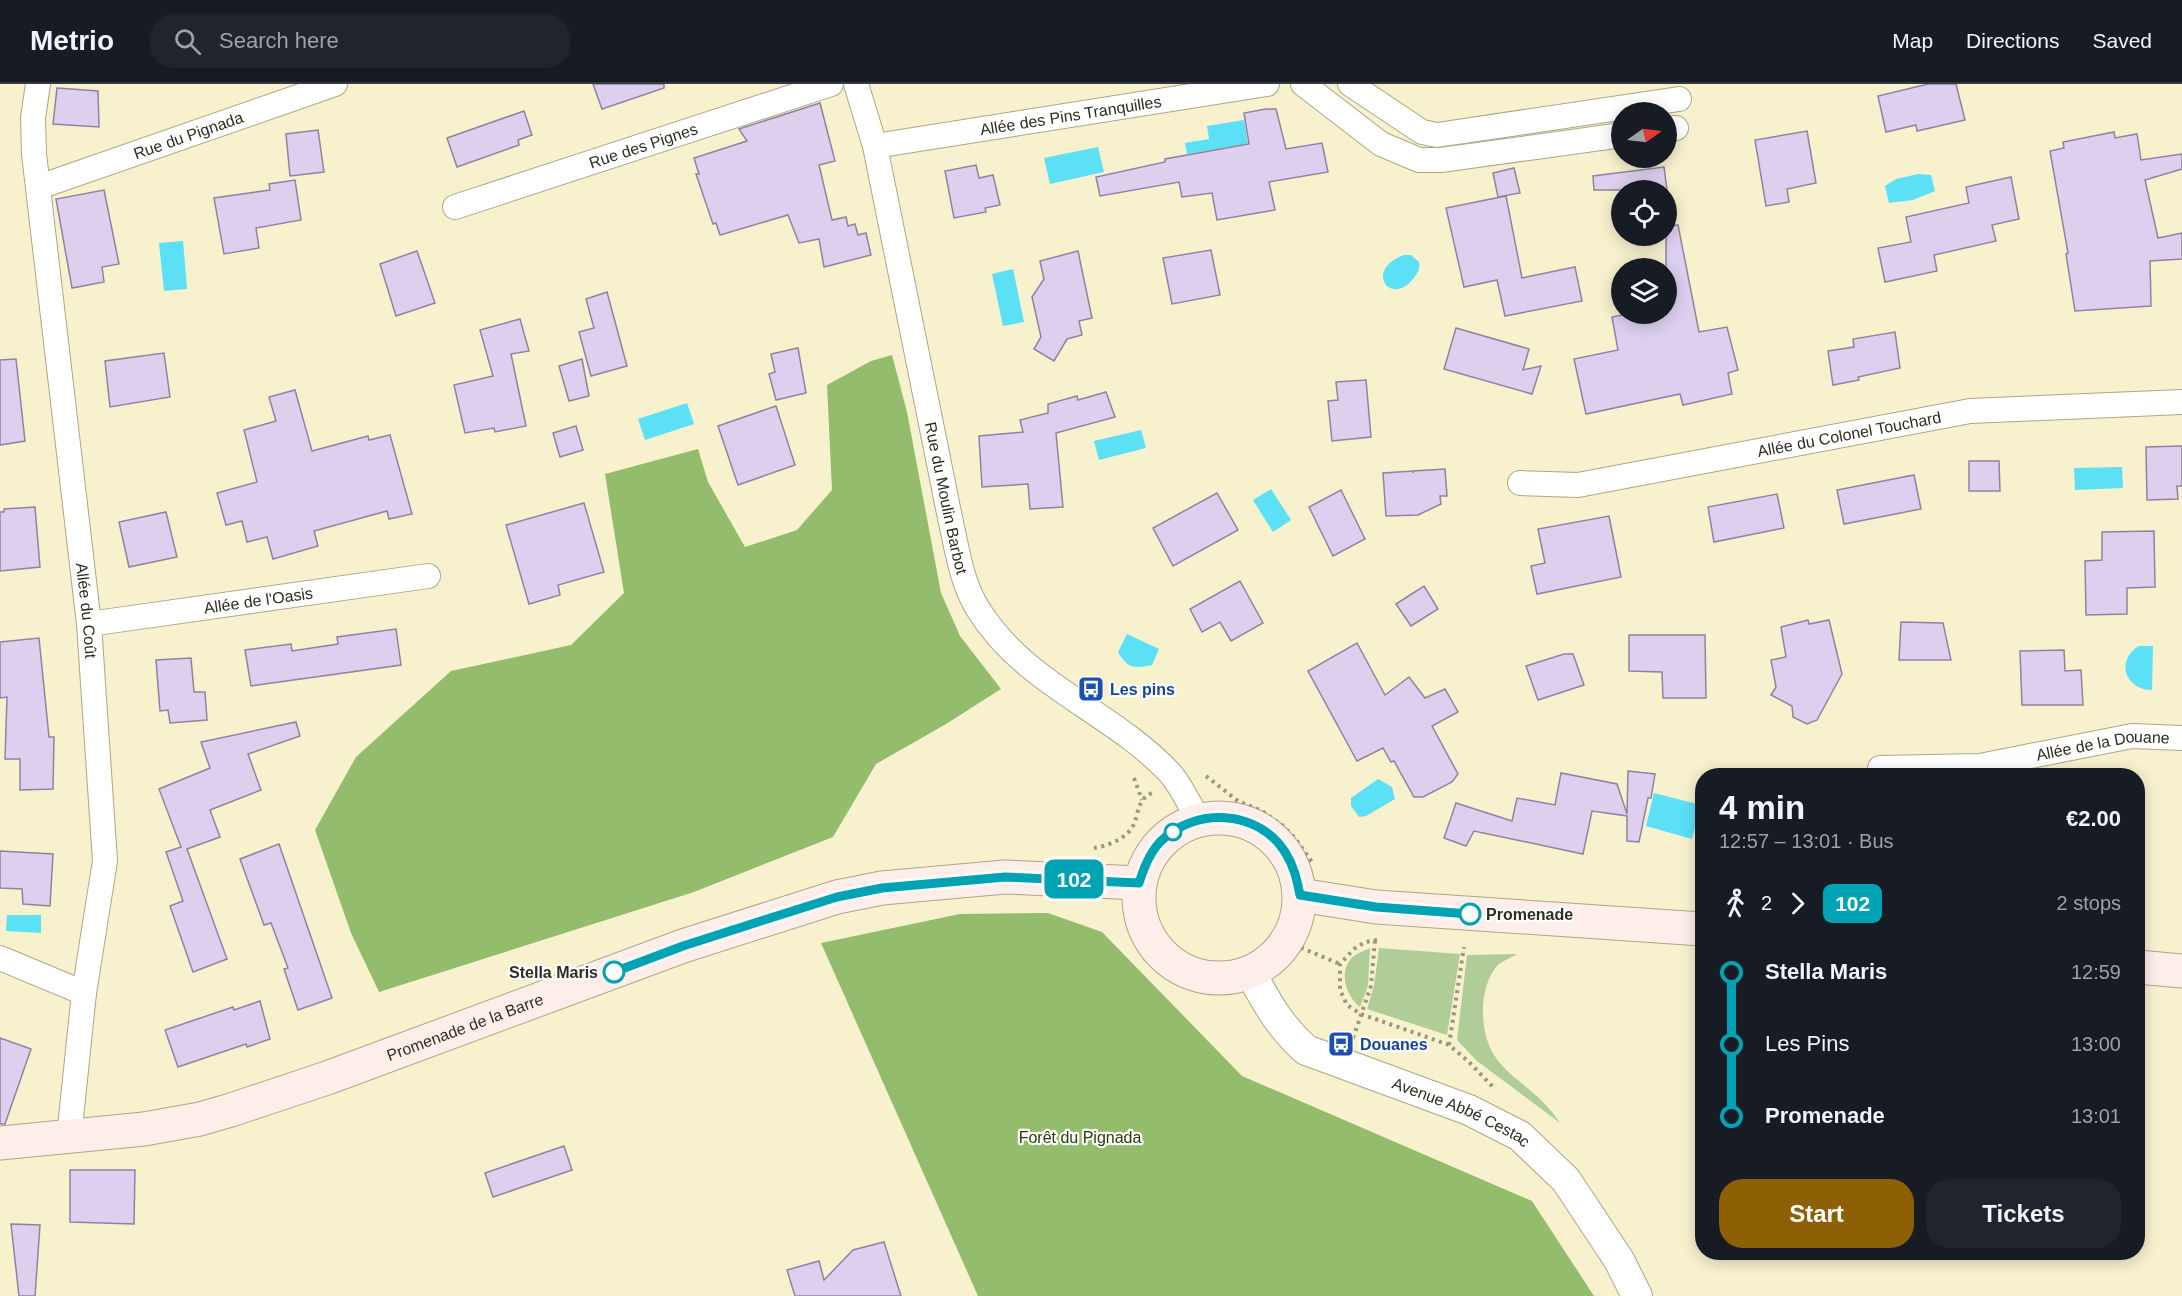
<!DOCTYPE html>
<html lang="en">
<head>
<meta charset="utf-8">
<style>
	:root { --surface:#171b24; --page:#20242c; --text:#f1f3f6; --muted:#9ea1a6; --line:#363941; --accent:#8d6006 }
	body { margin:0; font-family:Arial,sans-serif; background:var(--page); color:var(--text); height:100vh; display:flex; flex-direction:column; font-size:22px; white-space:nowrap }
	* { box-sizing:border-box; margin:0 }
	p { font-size:20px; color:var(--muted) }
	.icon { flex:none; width:33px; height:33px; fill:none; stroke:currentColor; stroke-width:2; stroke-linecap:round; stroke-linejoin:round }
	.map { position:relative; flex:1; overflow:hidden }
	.details { position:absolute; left:1695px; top:684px; width:450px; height:492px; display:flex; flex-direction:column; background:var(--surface); border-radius:24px; box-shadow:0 3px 15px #0003 }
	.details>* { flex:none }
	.badge { padding:0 12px; border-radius:9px; font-size:21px; line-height:39px }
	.needle { width:39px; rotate:76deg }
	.fabs { position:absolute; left:1611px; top:18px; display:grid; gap:12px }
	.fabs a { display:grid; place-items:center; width:66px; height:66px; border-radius:50%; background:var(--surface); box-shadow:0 3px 15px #0003; font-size:30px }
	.map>.badge { position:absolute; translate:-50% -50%; box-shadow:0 0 0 3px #fff }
	.legs { display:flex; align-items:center; gap:9px; height:66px; padding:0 24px; font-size:20px }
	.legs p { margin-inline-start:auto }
	.head { display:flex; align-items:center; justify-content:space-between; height:102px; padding:0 24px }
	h1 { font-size:33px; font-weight:600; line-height:45px }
	.primary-button { display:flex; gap:12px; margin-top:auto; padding:12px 24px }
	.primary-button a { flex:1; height:69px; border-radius:24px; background:var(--accent); color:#fff; font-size:24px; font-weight:600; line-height:69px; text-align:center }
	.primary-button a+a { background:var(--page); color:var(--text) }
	ul { padding:0 24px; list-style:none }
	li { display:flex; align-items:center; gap:21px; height:72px; font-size:22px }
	li i { display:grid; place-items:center; width:9px; height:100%; margin:0 8px; background:currentColor }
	li i::after { content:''; width:15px; height:15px; margin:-8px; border:4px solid; border-radius:50%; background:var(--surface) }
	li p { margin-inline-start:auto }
	li:first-child i { background:linear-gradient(#0000 50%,currentColor 0) }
	li:last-child i { background:linear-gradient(currentColor 50%,#0000 0) }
	header { display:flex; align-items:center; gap:36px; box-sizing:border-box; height:84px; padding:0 30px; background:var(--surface); border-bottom:2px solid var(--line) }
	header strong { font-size:28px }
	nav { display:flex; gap:33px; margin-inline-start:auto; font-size:21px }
	.search { width:420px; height:54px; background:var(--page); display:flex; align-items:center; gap:15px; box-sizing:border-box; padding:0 21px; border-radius:24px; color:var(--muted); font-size:22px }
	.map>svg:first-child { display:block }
	.green { fill:#b0cc97 }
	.forest { fill:#93bd6c }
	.water { fill:#5be0f6 }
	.building { fill:#ddd0ef; stroke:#9083a0; stroke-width:1.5 }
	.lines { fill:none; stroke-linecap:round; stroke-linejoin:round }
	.minor-casing { stroke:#ada686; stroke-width:26 }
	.tertiary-casing { stroke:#ada686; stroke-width:32 }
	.secondary-casing { stroke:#ada686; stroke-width:35 }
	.path { stroke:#9b977e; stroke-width:4; stroke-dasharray:3 4.5; stroke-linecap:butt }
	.minor { stroke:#fff; stroke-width:24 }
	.tertiary { stroke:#fff; stroke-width:30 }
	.secondary { stroke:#fdeeea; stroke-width:33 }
	.line-1-casing { stroke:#fff; stroke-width:14 }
	.line-1 { stroke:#00a3b4; stroke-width:9 }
	.stop-1-dot { fill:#fff; stroke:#00a3b4; stroke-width:3 }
	.labels { text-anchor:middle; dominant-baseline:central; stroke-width:4.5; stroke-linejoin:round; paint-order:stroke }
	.street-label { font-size:16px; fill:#2f2d20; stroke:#fff }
	.transit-label { font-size:16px; font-weight:bold; fill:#164399; stroke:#fff; text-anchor:start }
	.stop-label { font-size:16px; font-weight:bold; fill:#2f2d20; stroke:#fff; text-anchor:start }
	.park-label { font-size:16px; fill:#253f03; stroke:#fff }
</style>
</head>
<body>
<header>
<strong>Metrio</strong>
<div class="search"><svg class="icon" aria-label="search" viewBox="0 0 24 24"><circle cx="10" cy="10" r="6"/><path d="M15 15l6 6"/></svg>Search here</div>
<nav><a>Map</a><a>Directions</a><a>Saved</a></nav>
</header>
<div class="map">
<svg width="2182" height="1212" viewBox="0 0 2182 1212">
	<rect width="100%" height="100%" fill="#f7f1ce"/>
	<g class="green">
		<path d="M1370,864L1368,902L1360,923C1347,913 1339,890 1350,876C1354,870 1364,867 1370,864Z"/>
		<polygon points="1379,864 1460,870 1447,951 1367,925 1374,902"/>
		<path d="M1517,870C1511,874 1502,877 1497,882C1488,892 1484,908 1483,921C1481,993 1529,990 1560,1039L1477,977L1457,956L1467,871Z"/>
	</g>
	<g class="forest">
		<polygon points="892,271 907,328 941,509 960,552 1001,605 946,640 876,680 833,753 694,808 379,908 351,849 315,746 356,673 451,587 571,561 624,509 605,390 698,365 708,398 745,463 797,446 832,406 827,301 871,277"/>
		<polygon points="1048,829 1102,848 1242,992 1532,1117 1594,1212 978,1212 821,859 960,830"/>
	</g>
	<g class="water">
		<polygon points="1244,36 1248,60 1187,70 1185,59 1209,55 1207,42"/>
		<polygon points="1098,63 1104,88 1050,100 1044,74"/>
		<polygon points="1918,90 1931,91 1935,107 1913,116 1889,119 1885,102 1896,95"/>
		<polygon points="183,157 187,205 164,207 159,159"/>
		<path d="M1404,171H1411L1419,178C1420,185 1418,189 1413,195C1391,223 1363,186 1404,171Z"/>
		<polygon points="1013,185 1024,238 1003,242 992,190"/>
		<polygon points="687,319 694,340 645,356 638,335"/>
		<polygon points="1141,346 1146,364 1099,376 1094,357"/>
		<polygon points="2122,383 2123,404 2075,406 2074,384"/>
		<polygon points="1271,405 1291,436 1273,448 1253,416"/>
		<path d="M1127,550L1159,565L1152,581C1134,585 1127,584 1118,568Z"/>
		<path d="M2139,562H2153L2152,606C2125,606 2115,576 2139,562Z"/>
		<polygon points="1378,695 1392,703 1395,715 1366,732 1359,733 1351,722 1351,714"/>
		<polygon points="1654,709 1701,721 1692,755 1646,742"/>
		<polygon points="7,831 41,831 41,849 6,847"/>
	</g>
	<g class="building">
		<polygon points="593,0 664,0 664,4 602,25"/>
		<polygon points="1928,0 1956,0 1965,36 1917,47 1916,41 1886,48 1878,12"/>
		<polygon points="57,4 98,7 99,43 53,40"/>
		<polygon points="820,19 835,77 819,81 832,136 846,133 848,142 855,140 858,151 866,149 871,171 824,183 819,155 799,159 788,131 720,151 716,139 713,140 696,90 699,90 694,74 747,57 739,45"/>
		<polygon points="1266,25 1276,25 1286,65 1322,59 1328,88 1269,98 1275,126 1217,136 1212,109 1182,113 1179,98 1100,112 1096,93 1165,78 1165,75 1249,60 1244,29"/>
		<polygon points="524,27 532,51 518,56 519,61 457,83 447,54"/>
		<polygon points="318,46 324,88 290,92 286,50"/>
		<polygon points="1807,47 1816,99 1787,105 1789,118 1766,122 1755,56"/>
		<polygon points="2114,48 2115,54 2137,50 2141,76 2182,70 2182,85 2145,96 2158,154 2182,149 2182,175 2150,177 2151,222 2075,227 2066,170 2068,169 2050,67 2064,64 2063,58"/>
		<polygon points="976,81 979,94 993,91 1000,121 985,124 986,128 954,134 945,87"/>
		<polygon points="1664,83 1667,106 1594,106 1593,92"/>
		<polygon points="1514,84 1520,109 1498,113 1493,89"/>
		<polygon points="2011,93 2019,135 1992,141 1996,157 1934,171 1937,187 1885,198 1878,164 1911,158 1906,133 1969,119 1966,103"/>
		<polygon points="295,96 301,136 256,144 259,164 224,170 214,114 270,106 269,100"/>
		<polygon points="104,106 119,180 102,183 104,198 72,204 56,115"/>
		<polygon points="1506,112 1522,194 1575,183 1582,217 1505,232 1497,196 1464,203 1446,124"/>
		<polygon points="1678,141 1699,248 1727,243 1738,286 1728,289 1732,310 1683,321 1680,310 1586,330 1574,275 1618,266 1612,233 1628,230 1666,230 1666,142"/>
		<polygon points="1211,166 1220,211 1172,220 1163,174"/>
		<polygon points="417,167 435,219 396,232 380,180"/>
		<polygon points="1078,167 1092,234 1079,237 1082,251 1067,255 1054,277 1034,265 1041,253 1032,213 1044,195 1040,177"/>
		<polygon points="607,208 627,282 591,292 579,248 594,244 586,215"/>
		<polygon points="520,235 529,267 511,270 526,342 495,348 494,344 465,349 454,301 493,292 480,246"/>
		<polygon points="1456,244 1529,265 1523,286 1541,282 1532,310 1444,285"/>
		<polygon points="1895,248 1900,284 1858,293 1859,296 1833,301 1828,267 1854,263 1853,255"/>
		<polygon points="798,264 806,309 776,316 769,290 775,288 771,270"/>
		<polygon points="164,269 170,313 110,323 105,277"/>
		<polygon points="16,275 25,357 0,361 0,276"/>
		<polygon points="582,275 589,312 569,317 559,282"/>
		<polygon points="1366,296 1371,353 1332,357 1328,317 1338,316 1336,298"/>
		<polygon points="295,306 312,367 368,352 369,356 390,351 412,430 389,435 387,427 314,447 318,462 273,475 267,453 247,458 242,437 226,441 217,409 257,398 244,346 276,337 269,313"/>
		<polygon points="1106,308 1115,333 1056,349 1063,423 1030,425 1028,400 982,403 979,352 1023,348 1020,336 1048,329 1048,320 1077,312 1078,316"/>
		<polygon points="776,322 795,381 738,401 718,342"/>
		<polygon points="576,342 583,366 560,373 553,349"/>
		<polygon points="2182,362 2182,402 2177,402 2178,415 2147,416 2146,363"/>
		<polygon points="1969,377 1999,377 2000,407 1969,407"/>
		<polygon points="1445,385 1447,412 1440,412 1441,420 1418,431 1386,432 1383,389 1413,387 1413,389 1413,387"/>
		<polygon points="1914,391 1921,425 1844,440 1837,406"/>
		<polygon points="1341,406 1365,455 1333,472 1309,423"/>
		<polygon points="1217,409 1238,446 1173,482 1153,444"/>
		<polygon points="1777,410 1784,444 1714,458 1708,423"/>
		<polygon points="584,419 604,488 558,501 560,511 529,520 506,441"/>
		<polygon points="35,423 40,483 0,487 0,428 4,428 4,425"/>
		<polygon points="166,428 177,473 129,483 119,438"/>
		<polygon points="1609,432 1621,493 1537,510 1531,482 1545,479 1538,445"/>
		<polygon points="2154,447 2155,503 2127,504 2127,530 2086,531 2085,477 2102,476 2102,448"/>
		<polygon points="1240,497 1263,539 1231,557 1220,538 1202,548 1190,525"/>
		<polygon points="1424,502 1438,525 1411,542 1396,520"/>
		<polygon points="1808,536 1809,540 1829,536 1842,590 1817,636 1807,640 1793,633 1792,622 1771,611 1776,603 1771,576 1786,573 1781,543"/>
		<polygon points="1901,538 1943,539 1951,576 1899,576"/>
		<polygon points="396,545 401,581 251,602 245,566 291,560 292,567 338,560 337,553"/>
		<polygon points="1629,551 1705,551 1706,614 1663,614 1662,588 1629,587"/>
		<polygon points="39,554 49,653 54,653 53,705 20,706 20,675 5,675 7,613 0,614 0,558"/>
		<polygon points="1357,559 1385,611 1409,593 1425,614 1445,605 1458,628 1432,642 1458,690 1452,698 1423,713 1414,713 1394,677 1391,678 1383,664 1357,677 1308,587"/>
		<polygon points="2064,566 2065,587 2081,586 2083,621 2022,621 2020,567"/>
		<polygon points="1564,570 1573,570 1584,601 1538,616 1526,582"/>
		<polygon points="191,574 194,608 205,608 207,636 170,639 168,626 160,627 156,576"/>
		<polygon points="296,638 300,652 248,670 261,706 210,726 220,753 187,765 227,875 193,888 170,822 183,817 166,768 181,763 159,705 210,684 201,658"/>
		<polygon points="1628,687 1655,690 1651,714 1648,714 1639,758 1627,757 1627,732 1592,727 1583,770 1474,747 1466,762 1444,754 1456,719 1512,737 1517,714 1555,721 1561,689 1617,700 1627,730"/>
		<polygon points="279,760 332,914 298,926 284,885 288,884 271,839 264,841 240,775"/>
		<polygon points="0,767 53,770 50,822 23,820 22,805 0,804"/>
		<polygon points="260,917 270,955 247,963 246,960 178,983 165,946 233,923 234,926"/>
		<polygon points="0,954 31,965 5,1040 0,1040"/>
		<polygon points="564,1062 572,1086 493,1113 485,1089"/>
		<polygon points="70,1086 135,1086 134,1140 70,1138"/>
		<polygon points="11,1140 40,1141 35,1212 19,1212"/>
		<polygon points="884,1158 901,1212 795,1212 787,1186 819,1177 824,1196 853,1166"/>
	</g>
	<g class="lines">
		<defs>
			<g id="minor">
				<path id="s1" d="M38,0L33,34L34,70L89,540L105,777L84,909L69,1053"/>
				<path id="s2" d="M856,0L875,62L950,434C957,464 961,498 978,525C1024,600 1111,627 1169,688C1181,701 1189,720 1198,735"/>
				<polyline points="1303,0 1381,60 1419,76 1441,76 1622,51"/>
				<polyline points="1350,0 1422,48 1437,51 1679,15"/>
				<polyline points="1666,45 1676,44"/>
				<path id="s3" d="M875,62L1267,0"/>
				<path id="s4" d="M39,103L335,0"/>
				<path id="s5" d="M455,123L831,0"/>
				<path id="s6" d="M1520,399L1578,401L1970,327L2182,318"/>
				<path id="s7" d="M89,540L428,492"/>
				<path id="s8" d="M1880,684L1980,682L2132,652L2182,654"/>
				<polyline points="0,874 84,909"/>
			</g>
			<g id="tertiary">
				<path id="s9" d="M1250,888C1267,919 1280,943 1306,966L1469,1026L1520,1052L1566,1096L1619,1176L1637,1212"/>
			</g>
			<g id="secondary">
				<circle cx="1219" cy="814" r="80"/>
				<polyline points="1300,811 1376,823 1702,845"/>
				<polyline points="2138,883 2182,887"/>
				<path id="s10" d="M0,1059L144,1045L200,1035L231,1026L327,994L683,862L837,813L882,804L1005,793L1139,799"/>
			</g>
		</defs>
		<use href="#minor" class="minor-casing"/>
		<use href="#tertiary" class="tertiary-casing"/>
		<use href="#secondary" class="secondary-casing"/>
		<g class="path">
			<polyline points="1206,692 1238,717 1262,727 1282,741 1295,754 1314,781"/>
			<polyline points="1134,694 1142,716"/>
			<path d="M1094,764C1107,762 1126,755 1133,742C1139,730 1137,715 1152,709"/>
			<polyline points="1377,856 1365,858 1354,865 1340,880 1340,906 1347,921 1361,930 1449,961 1468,977 1493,1003"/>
			<polyline points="1287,858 1340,880"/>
			<polyline points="1353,954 1371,902 1375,856"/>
			<polyline points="1449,961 1464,863"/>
		</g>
		<use href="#minor" class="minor"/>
		<use href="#tertiary" class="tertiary"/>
		<use href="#secondary" class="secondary"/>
	</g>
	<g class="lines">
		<defs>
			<path id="line-1" d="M614,888L683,862L764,836L837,813L882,804L1005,793L1139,799C1144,784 1149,770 1160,758C1194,723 1258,725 1285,768C1294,782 1297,796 1300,811L1376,823L1470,830"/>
		</defs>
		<use href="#line-1" class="line-1-casing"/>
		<use href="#line-1" class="line-1"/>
	</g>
	<defs>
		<symbol id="bus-square" viewBox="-11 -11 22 22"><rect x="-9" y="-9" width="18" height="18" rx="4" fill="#1a4fb4" stroke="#fff"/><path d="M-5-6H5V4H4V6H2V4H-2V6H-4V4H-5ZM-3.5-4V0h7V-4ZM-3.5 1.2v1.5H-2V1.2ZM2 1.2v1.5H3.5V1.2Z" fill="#fff"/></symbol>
	</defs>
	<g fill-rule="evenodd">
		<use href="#bus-square" x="1076" y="590" width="30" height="30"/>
		<use href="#bus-square" x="1326" y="945" width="30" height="30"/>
	</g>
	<g class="stop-1-dot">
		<circle cx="1173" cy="748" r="8"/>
		<circle cx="1470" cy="830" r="10"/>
		<circle cx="614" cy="888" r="10"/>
	</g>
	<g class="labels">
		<g class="street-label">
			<text stroke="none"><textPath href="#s3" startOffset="198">Allée des Pins Tranquilles</textPath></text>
			<text stroke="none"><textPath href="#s4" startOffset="158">Rue du Pignada</textPath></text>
			<text stroke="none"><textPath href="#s5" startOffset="198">Rue des Pignes</textPath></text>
			<text stroke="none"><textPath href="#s6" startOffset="334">Allée du Colonel Touchard</textPath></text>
			<text stroke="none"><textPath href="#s2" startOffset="424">Rue du Moulin Barbot</textPath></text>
			<text stroke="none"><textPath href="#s7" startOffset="171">Allée de l'Oasis</textPath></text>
			<text stroke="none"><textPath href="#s1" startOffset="530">Allée du Coût</textPath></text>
			<text stroke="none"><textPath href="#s8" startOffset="225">Allée de la Douane</textPath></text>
			<text stroke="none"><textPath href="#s10" startOffset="482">Promenade de la Barre</textPath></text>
			<text stroke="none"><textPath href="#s9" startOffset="264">Avenue Abbé Cestac</textPath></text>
		</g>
		<g class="transit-label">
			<text x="1110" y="605">Les pins</text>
			<text x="1360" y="960">Douanes</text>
		</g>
		<g class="stop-label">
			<text x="1486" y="830">Promenade</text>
			<text x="598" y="888" text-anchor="end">Stella Maris</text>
		</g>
		<g class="park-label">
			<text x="1080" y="1053">Forêt du Pignada</text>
		</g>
	</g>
</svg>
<div class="fabs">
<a><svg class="needle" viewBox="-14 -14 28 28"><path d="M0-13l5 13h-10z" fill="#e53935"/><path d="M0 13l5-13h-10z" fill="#9ea1a6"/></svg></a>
<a><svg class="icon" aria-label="locate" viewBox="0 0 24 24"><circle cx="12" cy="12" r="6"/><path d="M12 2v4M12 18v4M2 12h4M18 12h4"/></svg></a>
<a><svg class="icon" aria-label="layers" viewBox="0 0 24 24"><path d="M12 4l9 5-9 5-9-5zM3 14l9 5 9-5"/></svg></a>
</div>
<b class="badge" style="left:1074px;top:795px;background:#00a3b4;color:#fff">102</b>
<section class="details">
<div class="head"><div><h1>4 min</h1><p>12:57 – 13:01 · Bus</p></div><b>€2.00</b></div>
<div class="legs"><svg class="icon" aria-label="walk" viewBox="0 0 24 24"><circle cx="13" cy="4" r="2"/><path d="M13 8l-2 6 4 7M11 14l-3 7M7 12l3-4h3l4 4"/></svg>2<svg class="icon" aria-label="forward" viewBox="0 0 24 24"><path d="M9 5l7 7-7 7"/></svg><b class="badge" style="background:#00a3b4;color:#fff">102</b><p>2 stops</p></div>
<ul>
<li><i style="color:#00a3b4"></i><b>Stella Maris</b><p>12:59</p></li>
<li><i style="color:#00a3b4"></i><span>Les Pins</span><p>13:00</p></li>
<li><i style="color:#00a3b4"></i><b>Promenade</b><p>13:01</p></li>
</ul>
<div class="primary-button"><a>Start</a><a>Tickets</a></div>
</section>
</div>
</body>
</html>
